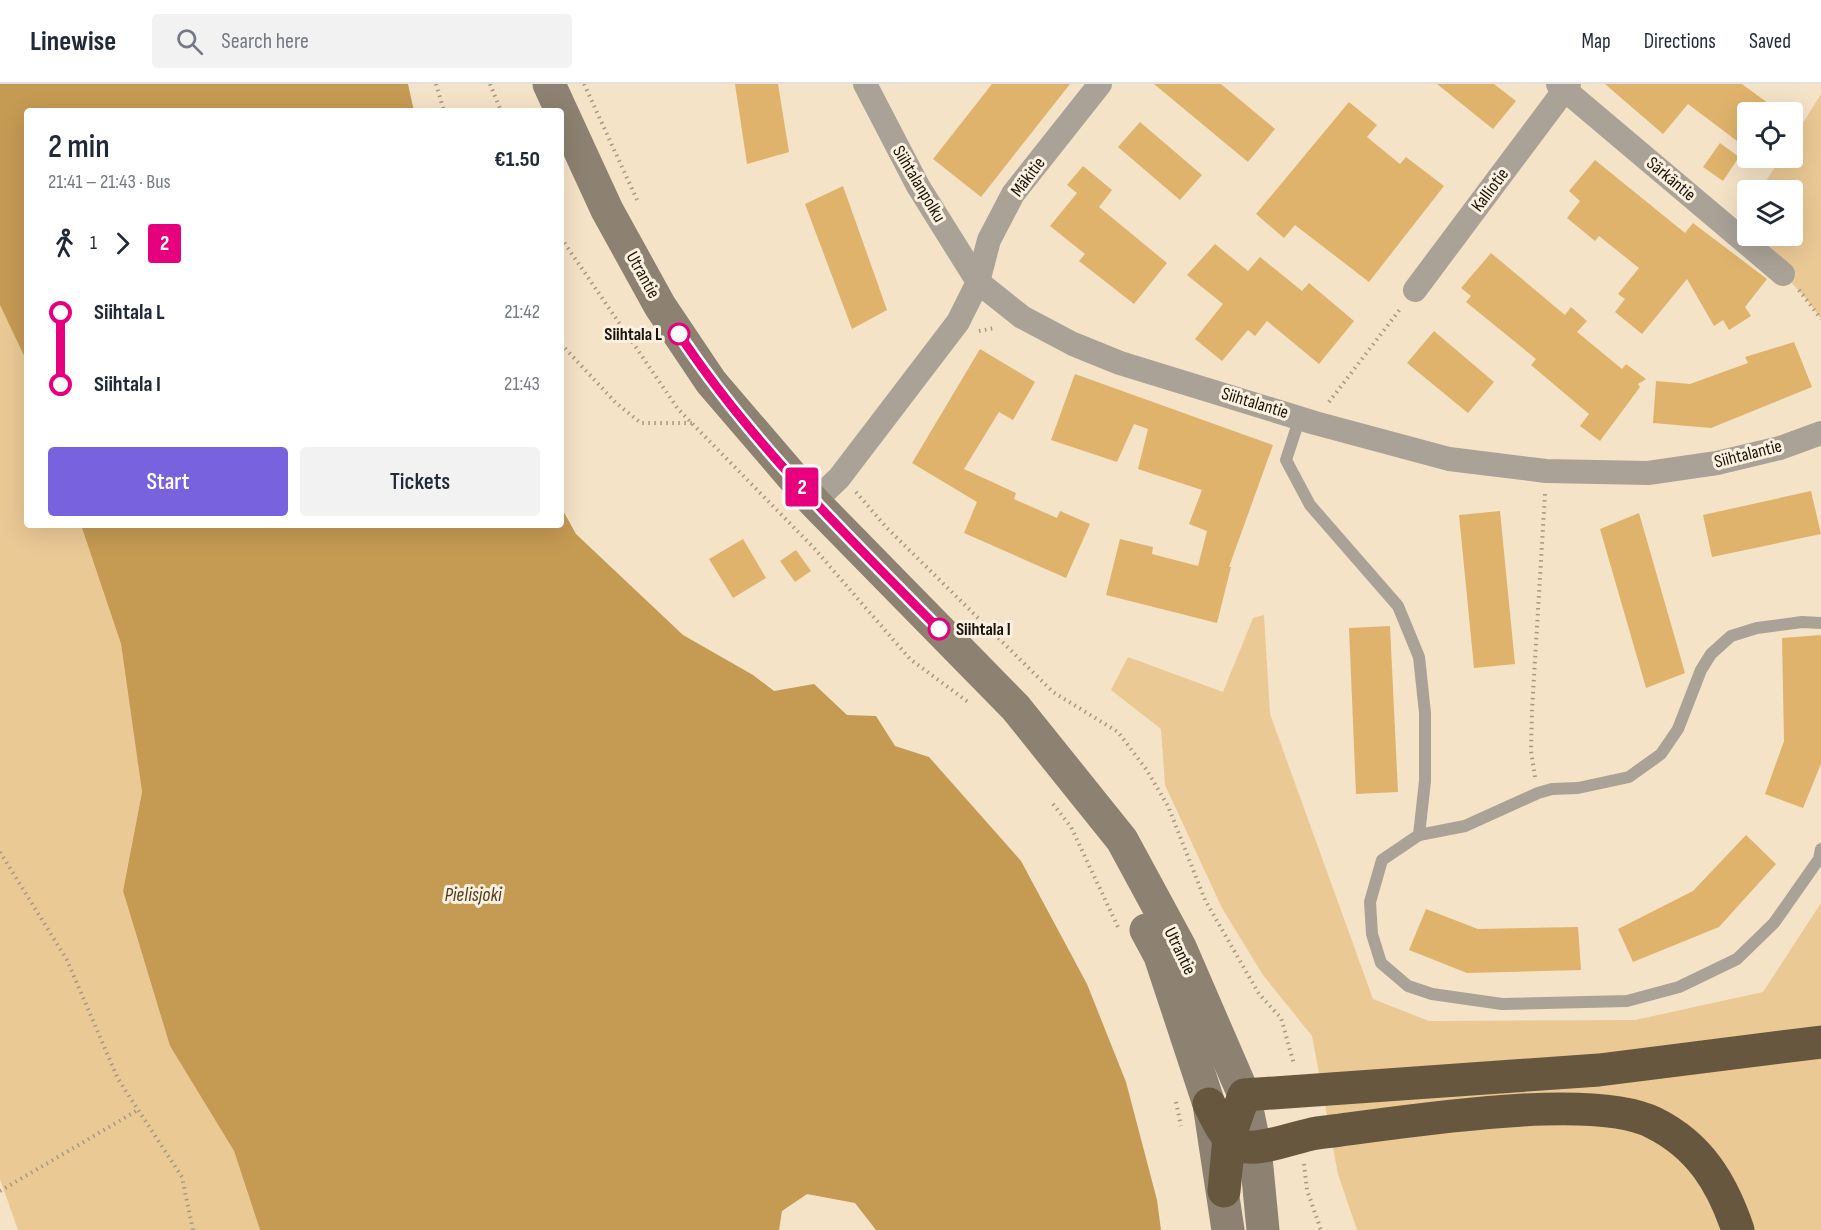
<!DOCTYPE html>
<html lang="en">
<head>
<meta charset="utf-8">
<style>
	:root { --surface:#fff; --page:#f2f2f3; --text:#1f2937; --muted:#747a83; --line:#e0e1e3; --accent:#7962dd }
	body { margin:0; font-family:"Sofia Sans Condensed",sans-serif; background:var(--page); color:var(--text); height:100vh; display:flex; flex-direction:column; font-size:22px; white-space:nowrap }
	* { box-sizing:border-box; margin:0 }
	p { font-size:20px; color:var(--muted) }
	.icon { flex:none; width:33px; height:33px; fill:none; stroke:currentColor; stroke-width:2; stroke-linecap:round; stroke-linejoin:round }
	.map { position:relative; flex:1; overflow:hidden }
	.details { position:absolute; left:24px; top:24px; width:540px; height:420px; display:flex; flex-direction:column; background:var(--surface); border-radius:6px; box-shadow:0 6px 24px #0002 }
	.details>* { flex:none }
	.badge { padding:0 12px; border-radius:4px; font-size:21px; line-height:39px }
	.tools { position:absolute; left:1737px; top:18px; display:grid; gap:12px }
	.tools a { display:grid; place-items:center; width:66px; height:66px; border-radius:6px; background:var(--surface); box-shadow:0 6px 24px #0002; font-size:30px }
	.map>.badge { position:absolute; translate:-50% -50%; box-shadow:0 0 0 3px #fff }
	.legs { display:flex; align-items:center; gap:9px; height:66px; padding:0 24px; font-size:20px }
	.legs p { margin-inline-start:auto }
	.head { display:flex; align-items:center; justify-content:space-between; height:102px; padding:0 24px }
	h1 { font-size:33px; font-weight:600; line-height:45px }
	.cta { display:flex; gap:12px; margin-top:auto; padding:12px 24px }
	.cta a { flex:1; height:69px; border-radius:6px; background:var(--accent); color:#fff; font-size:24px; font-weight:600; line-height:69px; text-align:center }
	.cta a+a { background:var(--page); color:var(--text) }
	ul { padding:0 24px; list-style:none }
	li { display:flex; align-items:center; gap:21px; height:72px; font-size:22px }
	li i { display:grid; place-items:center; width:9px; height:100%; margin:0 8px; background:currentColor }
	li i::after { content:''; width:15px; height:15px; margin:-8px; border:4px solid; border-radius:50%; background:var(--surface) }
	li p { margin-inline-start:auto }
	li:first-child i { background:linear-gradient(#0000 50%,currentColor 0) }
	li:last-child i { background:linear-gradient(currentColor 50%,#0000 0) }
	header { display:flex; align-items:center; gap:36px; box-sizing:border-box; height:84px; padding:0 30px; background:var(--surface); border-bottom:2px solid var(--line) }
	header strong { font-size:28px }
	nav { display:flex; gap:33px; margin-inline-start:auto; font-size:21px }
	.search { width:420px; height:54px; background:var(--page); display:flex; align-items:center; gap:15px; box-sizing:border-box; padding:0 21px; border-radius:6px; color:var(--muted); font-size:22px }
	.map>svg:first-child { display:block }
	.green { fill:#ebc995 }
	.water { fill:#c59a53 }
	.building { fill:#dfb36c }
	.lines { fill:none; stroke-linecap:round; stroke-linejoin:round }
	.path { stroke:#a69883; stroke-width:4; stroke-dasharray:1.5 4.5; stroke-linecap:butt }
	.service { stroke:#aaa297; stroke-width:12 }
	.minor { stroke:#aaa297; stroke-width:24 }
	.secondary { stroke:#8d8271; stroke-width:33 }
	.motorway { stroke:#67573f; stroke-width:33 }
	.line-1-casing { stroke:#fff; stroke-width:14 }
	.line-1 { stroke:#e6007e; stroke-width:9 }
	.stop-1-dot { fill:#fff; stroke:#e6007e; stroke-width:3 }
	.labels { text-anchor:middle; dominant-baseline:central; stroke-width:6; stroke-linejoin:round; paint-order:stroke }
	.street-label { font-size:18px; fill:#191309; stroke:#fcf1e0 }
	.stop-label { font-size:18px; font-weight:bold; fill:#191309; stroke:#fcf1e0; text-anchor:end }
	.water-label { font-size:20px; font-style:italic; fill:#503c1d; stroke:#fcf1e0 }
</style>
</head>
<body>
<header>
<strong>Linewise</strong>
<div class="search"><svg class="icon" aria-label="search" viewBox="0 0 24 24"><circle cx="10" cy="10" r="6"/><path d="M15 15l6 6"/></svg>Search here</div>
<nav><a>Map</a><a>Directions</a><a>Saved</a></nav>
</header>
<div class="map">
<svg width="1821" height="1146" viewBox="0 0 1821 1146">
	<rect width="100%" height="100%" fill="#f5e3c7"/>
	<g class="green">
		<path d="M1821,10V235C1798,200 1766,175 1734,148L1747,127L1748,152H1792V106H1760L1781,74H1792L1793,55Z"/>
		<polygon points="0,220 27,278 27,441 81,441 121,560 142,708 123,807 170,962 234,1067 260,1146 18,1146 0,1095"/>
		<polygon points="1264,531 1270,630 1373,915 1429,937 1635,936 1763,908 1821,819 1821,1146 1357,1146 1338,1090 1312,952 1263,891 1222,824 1165,701 1161,645 1111,606 1128,573 1223,608 1253,534"/>
	</g>
	<g class="water">
		<polygon points="0,0 408,0 414,27 27,27 27,278 0,221"/>
		<polygon points="561,423 576,450 683,551 753,591 774,607 814,600 847,631 876,632 895,662 929,673 1021,777 1087,900 1126,998 1157,1116 1161,1146 876,1146 855,1119 807,1110 782,1127 779,1146 260,1146 234,1067 170,962 123,807 142,708 121,560 81,441 561,441"/>
	</g>
	<g class="building">
		<polygon points="735,0 778,0 789,68 747,80"/>
		<polygon points="992,0 1070,0 981,113 933,75"/>
		<polygon points="1154,0 1221,0 1275,45 1248,78"/>
		<polygon points="1437,0 1494,0 1516,17 1493,45"/>
		<polygon points="1605,0 1742,0 1780,28 1748,28 1748,43 1737,57 1688,20 1663,50"/>
		<polygon points="1349,18 1377,41 1367,53 1400,80 1406,73 1444,102 1369,198 1295,141 1284,154 1256,130"/>
		<polygon points="1140,38 1202,91 1180,116 1118,63"/>
		<polygon points="1720,59 1739,73 1723,97 1703,83"/>
		<polygon points="1595,76 1685,149 1693,139 1767,195 1745,223 1751,232 1729,246 1723,236 1714,242 1687,195 1642,250 1615,228 1625,215 1618,210 1639,184 1599,152 1595,157 1567,134 1580,117 1569,107"/>
		<polygon points="1083,82 1112,106 1099,123 1167,179 1134,220 1079,177 1085,170 1050,142 1077,109 1067,101"/>
		<polygon points="843,102 887,226 852,245 805,120"/>
		<polygon points="1215,160 1248,187 1260,173 1302,207 1309,199 1354,237 1319,280 1267,237 1255,252 1248,246 1222,277 1195,255 1223,220 1187,191"/>
		<polygon points="1491,169 1565,231 1571,223 1587,237 1577,248 1622,285 1626,280 1646,295 1638,300 1640,303 1600,357 1580,342 1589,330 1531,281 1536,275 1466,218 1471,212 1461,204"/>
		<polygon points="1434,247 1494,298 1468,329 1407,279"/>
		<polygon points="1794,258 1812,303 1711,344 1653,339 1656,297 1690,300 1748,279 1745,273"/>
		<polygon points="980,265 1035,298 1013,336 999,328 964,385 1016,409 1014,415 1057,434 1060,427 1090,440 1066,494 964,449 977,418 912,379"/>
		<polygon points="1075,290 1273,361 1229,483 1231,483 1217,539 1106,511 1120,455 1153,463 1152,470 1198,482 1207,447 1189,440 1202,406 1138,385 1148,345 1134,340 1117,378 1051,356"/>
		<polygon points="1811,407 1821,450 1712,473 1703,431"/>
		<polygon points="1500,427 1515,580 1474,584 1459,431"/>
		<polygon points="1639,429 1685,589 1646,604 1600,445"/>
		<polygon points="743,455 766,494 733,514 709,475"/>
		<polygon points="796,466 811,487 795,498 780,477"/>
		<polygon points="1390,542 1398,708 1356,710 1349,544"/>
		<polygon points="1821,551 1821,680 1803,724 1765,710 1784,657 1782,554"/>
		<polygon points="1746,751 1776,780 1719,843 1633,878 1618,845 1693,807"/>
		<polygon points="1426,825 1478,845 1578,843 1581,886 1467,889 1409,866"/>
	</g>
	<g class="lines">
		<g class="path">
			<polyline points="436,0 444,27"/>
			<polyline points="490,0 501,27"/>
			<polyline points="584,0 638,118"/>
			<polyline points="561,154 678,325 813,463 910,575 968,618"/>
			<polyline points="1799,206 1821,235"/>
			<polyline points="979,247 995,244"/>
			<polyline points="561,260 616,319 641,339 692,339"/>
			<polyline points="1329,318 1401,224"/>
			<polyline points="856,408 887,444 1053,608 1118,648 1146,685 1168,722 1205,816 1259,910 1281,934 1294,980"/>
			<polyline points="1535,693 1531,667 1532,626 1545,410"/>
			<polyline points="1053,720 1071,743 1118,843"/>
			<polyline points="0,768 67,876 118,995 182,1093 193,1146"/>
			<polyline points="1176,1018 1181,1042"/>
			<polyline points="1304,1080 1307,1106 1321,1146"/>
			<polyline points="0,1107 138,1026"/>
		</g>
		<g class="service">
			<polyline points="1300,333 1286,376 1310,421 1398,522 1419,573 1425,629 1425,697 1419,751"/>
			<polyline points="1821,539 1802,538 1757,544 1731,552 1711,570 1701,586 1678,645 1661,670 1629,693 1578,704 1552,705 1538,709 1465,742 1419,751 1382,776 1370,818 1372,850 1381,879 1408,902 1432,910 1502,920 1627,917 1679,903 1737,875 1774,839 1819,775 1821,765"/>
		</g>
		<g class="minor">
			<polyline points="865,0 918,102 978,198 1022,233 1073,260 1120,279 1315,339 1449,375 1546,387 1648,389 1717,379 1780,364 1821,349"/>
			<polyline points="1558,0 1783,190"/>
			<polyline points="1415,206 1569,0"/>
			<polyline points="814,418 839,394 958,238 978,198 989,156 1013,110 1100,0"/>
		</g>
		<g class="secondary">
			<polyline points="549,0 607,126 660,222 711,298 814,418 1016,624 1122,756 1180,863 1244,1011 1255,1063 1263,1146"/>
			<polyline points="1146,846 1160,872 1209,1020 1228,1146"/>
		</g>
		<g class="motorway">
			<path d="M1209,1020C1217,1034 1225,1057 1241,1062C1259,1068 1297,1052 1317,1049C1393,1040 1590,1006 1654,1039C1700,1062 1722,1099 1738,1146"/>
			<polyline points="1224,1107 1229,1054 1244,1011 1599,986 1821,958"/>
		</g>
	</g>
	<g class="lines">
		<defs>
			<path id="line-1" d="M679,250C751,359 847,452 939,545"/>
		</defs>
		<use href="#line-1" class="line-1-casing"/>
		<use href="#line-1" class="line-1"/>
	</g>
	<g class="stop-1-dot">
		<circle cx="679" cy="250" r="10"/>
		<circle cx="939" cy="545" r="10"/>
	</g>
	<g class="labels">
		<g class="street-label">
			<text transform="translate(1028 93) rotate(-53)">Mäkitie</text>
			<text transform="translate(1671 95) rotate(40)">Särkäntie</text>
			<text transform="translate(919 100) rotate(59)">Siihtalanpolku</text>
			<text transform="translate(1490 106) rotate(-53)">Kalliotie</text>
			<text transform="translate(643 191) rotate(61)">Utrantie</text>
			<text transform="translate(1255 319) rotate(17)">Siihtalantie</text>
			<text transform="translate(1748 370) rotate(-14)">Siihtalantie</text>
			<text transform="translate(1180 867) rotate(64)">Utrantie</text>
		</g>
		<g class="stop-label">
			<text x="662" y="250">Siihtala L</text>
			<text x="956" y="545" text-anchor="start">Siihtala I</text>
		</g>
		<g class="water-label">
			<text x="473" y="811">Pielisjoki</text>
		</g>
	</g>
</svg>
<div class="tools">
<a><svg class="icon" aria-label="locate" viewBox="0 0 24 24"><circle cx="12" cy="12" r="6"/><path d="M12 2v4M12 18v4M2 12h4M18 12h4"/></svg></a>
<a><svg class="icon" aria-label="layers" viewBox="0 0 24 24"><path d="M12 4l9 5-9 5-9-5zM3 14l9 5 9-5"/></svg></a>
</div>
<b class="badge" style="left:802px;top:403px;background:#e6007e;color:#fff">2</b>
<section class="details">
<div class="head"><div><h1>2 min</h1><p>21:41 – 21:43 · Bus</p></div><b>€1.50</b></div>
<div class="legs"><svg class="icon" aria-label="walk" viewBox="0 0 24 24"><circle cx="13" cy="4" r="2"/><path d="M13 8l-2 6 4 7M11 14l-3 7M7 12l3-4h3l4 4"/></svg>1<svg class="icon" aria-label="forward" viewBox="0 0 24 24"><path d="M9 5l7 7-7 7"/></svg><b class="badge" style="background:#e6007e;color:#fff">2</b></div>
<ul>
<li><i style="color:#e6007e"></i><b>Siihtala L</b><p>21:42</p></li>
<li><i style="color:#e6007e"></i><b>Siihtala I</b><p>21:43</p></li>
</ul>
<div class="cta"><a>Start</a><a>Tickets</a></div>
</section>
</div>
</body>
</html>
